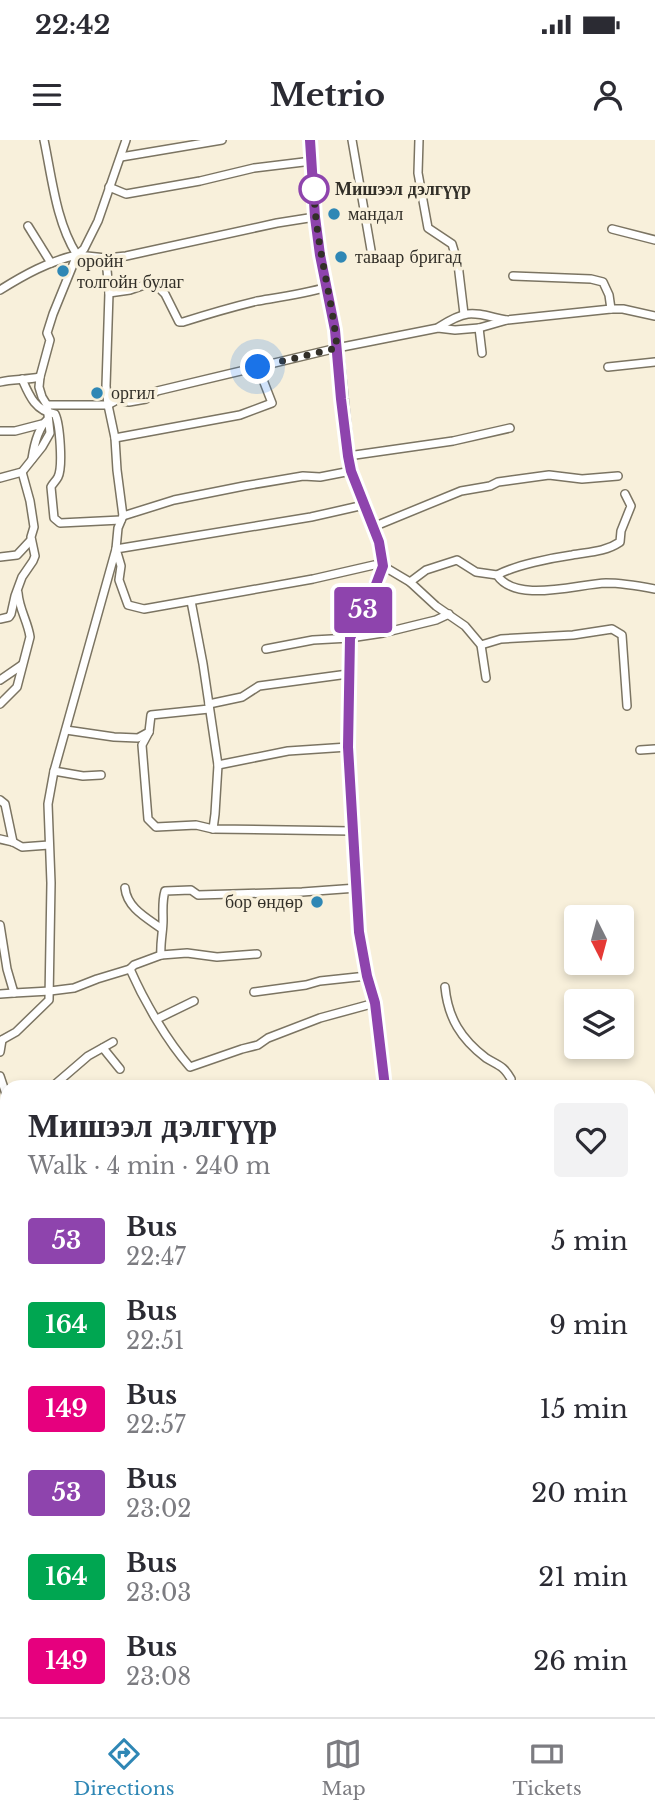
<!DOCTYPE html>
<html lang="en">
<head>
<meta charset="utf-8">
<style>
	:root { --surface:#fff; --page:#f2f2f3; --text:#2b2b33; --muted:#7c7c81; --line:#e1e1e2; --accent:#2f87b5 }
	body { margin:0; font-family:"Libre Baskerville",serif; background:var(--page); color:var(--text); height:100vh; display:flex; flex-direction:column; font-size:26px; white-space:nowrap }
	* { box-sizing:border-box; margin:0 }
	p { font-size:23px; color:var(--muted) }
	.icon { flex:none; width:38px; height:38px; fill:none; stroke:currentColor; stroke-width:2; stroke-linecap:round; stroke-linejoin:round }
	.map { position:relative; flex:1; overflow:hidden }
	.drawer { position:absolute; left:0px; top:940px; width:656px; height:639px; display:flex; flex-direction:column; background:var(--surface); border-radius:21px 21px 0 0; box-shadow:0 4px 10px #0003 }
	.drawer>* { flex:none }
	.badge { padding:0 14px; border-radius:5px; font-size:24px; line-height:46px }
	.needle { width:46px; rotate:174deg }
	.controls { position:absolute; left:564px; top:765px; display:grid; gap:14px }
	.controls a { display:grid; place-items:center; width:70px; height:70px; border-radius:7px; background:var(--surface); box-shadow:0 4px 10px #0003; font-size:35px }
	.you { position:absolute; width:35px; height:35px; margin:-18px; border:5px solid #fff; border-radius:50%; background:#1a73e8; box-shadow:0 0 0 10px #1a73e833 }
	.map>.badge { position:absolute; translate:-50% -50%; box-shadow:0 0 0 4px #fff }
	.round { display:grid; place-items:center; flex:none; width:74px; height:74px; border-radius:7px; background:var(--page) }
	.headline { display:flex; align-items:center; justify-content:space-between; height:119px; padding:0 28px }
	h1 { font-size:33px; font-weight:800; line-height:52px }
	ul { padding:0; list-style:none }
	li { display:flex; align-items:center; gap:21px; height:84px; padding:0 28px }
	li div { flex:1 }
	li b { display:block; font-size:26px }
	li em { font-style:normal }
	li .badge { min-width:77px; font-weight:700; text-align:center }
	.status { display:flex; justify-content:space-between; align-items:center; height:49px; padding:0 35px; background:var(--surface); direction:ltr }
	.status svg { height:19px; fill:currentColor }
	header { display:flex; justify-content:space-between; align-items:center; height:91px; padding:0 28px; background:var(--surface); font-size:32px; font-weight:800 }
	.tab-bar { display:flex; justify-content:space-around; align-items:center; height:98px; border-top:2px solid var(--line); background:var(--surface); font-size:19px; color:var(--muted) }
	.tab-bar a { display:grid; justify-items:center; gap:4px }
	.tab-bar .on { color:var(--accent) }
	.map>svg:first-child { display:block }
	.green { fill:#afd6ac }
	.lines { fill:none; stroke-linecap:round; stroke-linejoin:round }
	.stream { stroke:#86e3fb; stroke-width:2 }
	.street-casing { stroke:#7b7462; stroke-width:10 }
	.secondary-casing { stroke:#7b7462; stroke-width:14 }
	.street { stroke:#fff; stroke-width:7 }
	.secondary { stroke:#fff; stroke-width:10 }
	.line-casing { stroke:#fff; stroke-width:16 }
	.line { stroke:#8e44ad; stroke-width:10 }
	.walk { stroke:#322f28; stroke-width:7; stroke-dasharray:0 12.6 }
	.stop-dot { fill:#fff; stroke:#8e44ad; stroke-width:3.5 }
	.poi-dot { fill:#2f87b5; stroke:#f8f0db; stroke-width:2.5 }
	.labels { text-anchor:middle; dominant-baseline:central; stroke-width:7; stroke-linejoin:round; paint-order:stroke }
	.stop-label { font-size:18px; font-weight:bold; fill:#322f28; stroke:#f8f0db; text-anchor:start }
	.poi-label { font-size:18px; fill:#322f28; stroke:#f8f0db; text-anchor:start }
</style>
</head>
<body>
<div class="status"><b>22:42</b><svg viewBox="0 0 49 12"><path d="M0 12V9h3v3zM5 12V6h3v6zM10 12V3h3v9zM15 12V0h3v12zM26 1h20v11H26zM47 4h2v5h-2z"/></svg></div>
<header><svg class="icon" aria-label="menu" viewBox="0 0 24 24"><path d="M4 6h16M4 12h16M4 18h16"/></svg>Metrio<svg class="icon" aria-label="person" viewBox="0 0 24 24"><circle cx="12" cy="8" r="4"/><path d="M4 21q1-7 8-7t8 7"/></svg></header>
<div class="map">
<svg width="655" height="1577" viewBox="0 0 655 1577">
	<rect width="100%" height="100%" fill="#f8f0db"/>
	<polygon class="green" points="649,1362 655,1362 655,1577 299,1577 300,1572 649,1572"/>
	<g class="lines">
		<polyline class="stream" points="30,1577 32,1572"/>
		<defs>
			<g id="street">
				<path d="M44,0C52,38 56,82 77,115"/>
				<polyline points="352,0 371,110"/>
				<polyline points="419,0 418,33 428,88 452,104 458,124 464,174"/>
				<polyline points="121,17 222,0"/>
				<polyline points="109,47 126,54 200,41 254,28 312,21"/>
				<polyline points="28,86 51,123"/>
				<polyline points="612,89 655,100"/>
				<polyline points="106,118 126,116 277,83 315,77"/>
				<polyline points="513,136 591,139 603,142 609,155 611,169"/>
				<path d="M0,150C24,135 49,121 77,115"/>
				<path d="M109,153L130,150L153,142L165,154L179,182H183C208,174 232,167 257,161C281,157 304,154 327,147"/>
				<path d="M439,187C469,168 473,173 506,180"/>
				<polyline points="479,188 482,213"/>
				<polyline points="608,227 655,222"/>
				<path d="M22,239C29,255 35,271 55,274C60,284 63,327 58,337C56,341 53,343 51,347L54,378L60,383L121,380"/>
				<path d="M0,242C13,239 26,240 40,237"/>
				<polyline points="47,265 108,265 117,260 129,262 146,259 157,251 337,208 438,188 455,190 479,188 507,180 611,169 623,169 655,176"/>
				<polyline points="0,291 15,291 42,284"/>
				<polyline points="115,298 240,275 272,263 258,227"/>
				<polyline points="348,316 453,301 510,288"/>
				<path d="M32,319C34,305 38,288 48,279"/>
				<polyline points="0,338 22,332 42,307 50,293 47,265 42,257 39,247 40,237 50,200 47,193 53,174 77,115"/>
				<polyline points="364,365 311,377 116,409 121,426 119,440 128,465 144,469 313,439 374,425 383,426 410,442 436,466 465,486 481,505 486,538"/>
				<polyline points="123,376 174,360 244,346 303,336 320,337 351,331"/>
				<polyline points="373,387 461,351 490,346 498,342 549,335 582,339 618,336"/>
				<polyline points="0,417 17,415 31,400"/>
				<path d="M497,435C516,425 551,418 572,415C589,412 605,412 620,402L621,391L631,366L625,354"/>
				<path d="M410,442L426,430L457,420L476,432L497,435C516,464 577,444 606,443C622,443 639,446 655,449"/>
				<polyline points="191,461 203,524 218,625 215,674 213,689"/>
				<polyline points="0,479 9,477 11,474 15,456 22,437 33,421 35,416 31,397 34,387 30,361 22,332"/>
				<polyline points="481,505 501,499 573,495 612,489 622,495 627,566"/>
				<polyline points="266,509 313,500 350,498 383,493 436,480 449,474"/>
				<polyline points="0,540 22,525"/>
				<path d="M0,564L17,547L30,497C28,482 19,469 18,453"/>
				<polyline points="209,564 242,557 259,546 348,534"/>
				<polyline points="66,590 114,597 138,598 149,592 151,575 209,569"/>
				<polyline points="149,592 142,605 148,679 156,687 196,685 213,689 352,691"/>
				<polyline points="640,610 655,609"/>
				<polyline points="218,625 288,611 348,607"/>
				<polyline points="54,631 83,636 101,635"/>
				<polyline points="0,660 5,664 13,702"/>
				<polyline points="0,699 13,702 22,707 49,705"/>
				<path d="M125,748C127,768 147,778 162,789"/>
				<polyline points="0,785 7,829 14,853 50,851 74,848 97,839 130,829"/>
				<path d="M257,814L217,817L187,813L161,815L134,825L130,829C144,861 167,901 190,927L242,909L258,905L268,898L320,878L375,863"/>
				<path d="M161,815C160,803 163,792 163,780C163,770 162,761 165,751L191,750L198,755L302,752L357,748"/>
				<path d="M445,847C448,878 461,899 486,918C499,926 503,925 511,939"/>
				<polyline points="254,852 306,845 320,841 367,836"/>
				<polyline points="0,854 14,853"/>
				<polyline points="157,879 194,861"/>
				<polyline points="0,901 16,892 49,860 51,743 48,664 54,631 116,409 118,388 123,376 117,330 115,298 108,265 106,246 109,153 106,118 77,115 84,109 98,81 126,0"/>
				<polyline points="103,908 120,929"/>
				<polyline points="0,912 2,900"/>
				<polyline points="0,936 7,957"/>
				<polyline points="52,947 88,916 113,902"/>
				<polyline points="0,1127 7,1135"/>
				<polyline points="649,1179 655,1178"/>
				<polyline points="0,1223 7,1229"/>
				<polyline points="0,1313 7,1316"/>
				<polyline points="0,1352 7,1342"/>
				<polyline points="0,1374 7,1377"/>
				<polyline points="291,1577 291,1572"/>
			</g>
			<g id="secondary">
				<polyline points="310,0 315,77 320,115 335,190 348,316 351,331 379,402 383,426 371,455 350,498 348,607 359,792 367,836 375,863 385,947"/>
				<polyline points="649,1241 655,1241"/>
			</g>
		</defs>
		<use href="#street" class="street-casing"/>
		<use href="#secondary" class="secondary-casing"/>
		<use href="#street" class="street"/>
		<use href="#secondary" class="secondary"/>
	</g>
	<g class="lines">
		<defs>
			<polyline id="line" points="310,0 315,77 320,115 335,190 341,259 348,316 351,331 379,402 383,426 372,455 350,498 348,607 359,792 367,836 375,863 385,947"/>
		</defs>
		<use href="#line" class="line-casing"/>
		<use href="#line" class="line"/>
		<path class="walk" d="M258,227L337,208C332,155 315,103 314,49"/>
	</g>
	<circle class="stop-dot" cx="314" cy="49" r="14"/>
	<g class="poi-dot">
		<circle cx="334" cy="74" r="7"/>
		<circle cx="341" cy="117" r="7"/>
		<circle cx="63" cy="131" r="7"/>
		<circle cx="97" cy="253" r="7"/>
		<circle cx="317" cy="762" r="7"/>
	</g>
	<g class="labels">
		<g class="stop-label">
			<text x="335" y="49">Мишээл дэлгүүр</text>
		</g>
		<g class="poi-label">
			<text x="348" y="74">мандал</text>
			<text x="355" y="117">таваар бригад</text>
			<text x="77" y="121">оройн<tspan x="77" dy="21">толгойн булаг</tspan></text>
			<text x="111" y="253">оргил</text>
			<text x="303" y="762" text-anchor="end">бор өндөр</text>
		</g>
	</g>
</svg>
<div class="controls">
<a><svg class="needle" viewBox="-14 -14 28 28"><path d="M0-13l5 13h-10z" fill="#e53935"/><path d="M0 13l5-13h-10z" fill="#7c7c81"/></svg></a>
<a><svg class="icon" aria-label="layers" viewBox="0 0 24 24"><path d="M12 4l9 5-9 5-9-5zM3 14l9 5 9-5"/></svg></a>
</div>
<div class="you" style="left:258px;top:227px"></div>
<b class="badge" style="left:363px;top:470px;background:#8e44ad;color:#fff">53</b>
<section class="drawer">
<div class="headline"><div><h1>Мишээл дэлгүүр</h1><p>Walk · 4 min · 240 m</p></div><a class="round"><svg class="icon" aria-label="heart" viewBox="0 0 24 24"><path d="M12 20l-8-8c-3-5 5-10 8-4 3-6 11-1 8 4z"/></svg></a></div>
<ul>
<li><span class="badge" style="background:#8e44ad;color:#fff">53</span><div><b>Bus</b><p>22:47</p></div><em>5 min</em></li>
<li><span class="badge" style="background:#00a651;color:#fff">164</span><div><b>Bus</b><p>22:51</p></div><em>9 min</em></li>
<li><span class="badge" style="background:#e6007e;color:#fff">149</span><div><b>Bus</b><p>22:57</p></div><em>15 min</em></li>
<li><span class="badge" style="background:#8e44ad;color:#fff">53</span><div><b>Bus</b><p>23:02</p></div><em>20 min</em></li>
<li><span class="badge" style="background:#00a651;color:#fff">164</span><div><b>Bus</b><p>23:03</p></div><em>21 min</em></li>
<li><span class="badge" style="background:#e6007e;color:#fff">149</span><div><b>Bus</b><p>23:08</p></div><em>26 min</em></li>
</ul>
</section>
</div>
<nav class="tab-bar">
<a class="on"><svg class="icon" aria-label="directions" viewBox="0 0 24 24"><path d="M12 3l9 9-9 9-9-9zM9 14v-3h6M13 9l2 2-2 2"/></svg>Directions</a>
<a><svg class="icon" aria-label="map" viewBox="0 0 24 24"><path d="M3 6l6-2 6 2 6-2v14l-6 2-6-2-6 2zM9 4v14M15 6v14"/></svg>Map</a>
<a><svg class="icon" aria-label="tickets" viewBox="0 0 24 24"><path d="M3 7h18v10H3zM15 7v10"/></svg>Tickets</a>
</nav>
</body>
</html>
